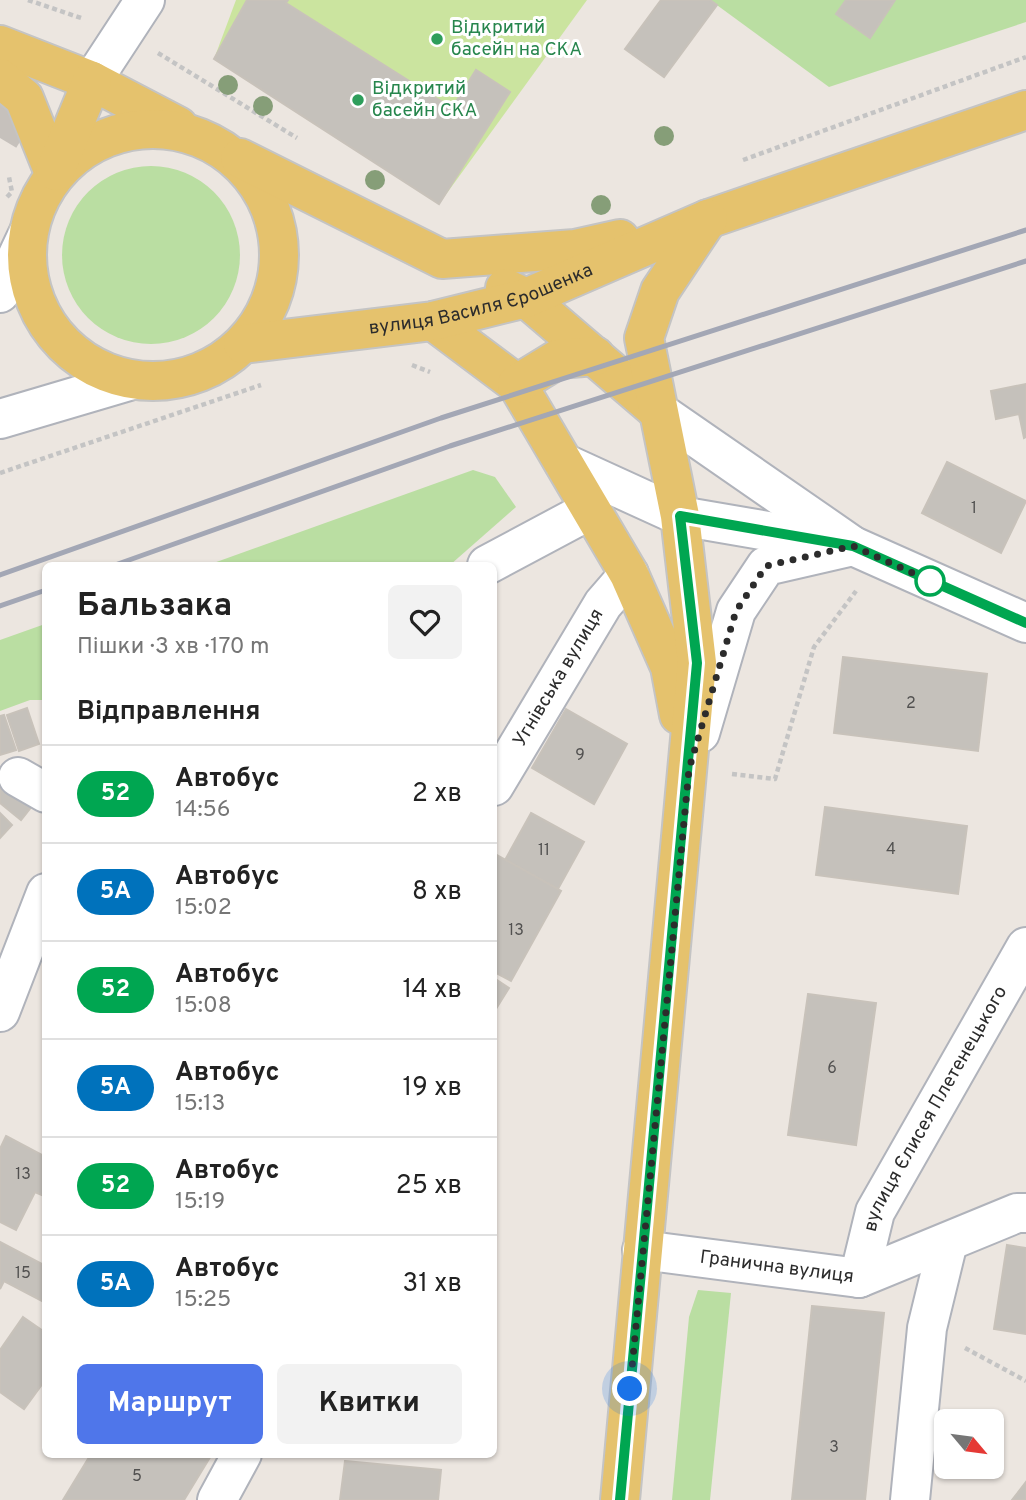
<!DOCTYPE html>
<html lang="uk">
<head>
<meta charset="utf-8">
<style>
	:root { --surface:#fff; --page:#f2f2f2; --text:#222; --muted:#767676; --line:#e0e0e0; --accent:#4f76ea }
	body { margin:0; font-family:Overpass,sans-serif; background:var(--page); color:var(--text); height:100vh; display:flex; flex-direction:column; font-size:26px; white-space:nowrap }
	* { box-sizing:border-box; margin:0 }
	p { font-size:23px; color:var(--muted) }
	.icon { flex:none; width:38px; height:38px; fill:none; stroke:currentColor; stroke-width:2; stroke-linecap:round; stroke-linejoin:round }
	.map { position:relative; flex:1; overflow:hidden }
	.drawer { position:absolute; left:42px; top:562px; width:455px; height:896px; display:flex; flex-direction:column; background:var(--surface); border-radius:10px; box-shadow:0 2px 5px #0004 }
	.drawer>* { flex:none }
	.badge { padding:0 14px; border-radius:23px; font-size:24px; line-height:46px }
	.needle { width:46px; rotate:119deg }
	.fabs { position:absolute; left:934px; top:1409px; display:grid; gap:14px }
	.fabs a { display:grid; place-items:center; width:70px; height:70px; border-radius:10px; background:var(--surface); box-shadow:0 2px 5px #0004; font-size:35px }
	.you { position:absolute; width:35px; height:35px; margin:-18px; border:5px solid #fff; border-radius:50%; background:#1a73e8; box-shadow:0 0 0 10px #1a73e833 }
	.map>.badge { position:absolute; translate:-50% -50%; box-shadow:0 0 0 4px #fff }
	h2 { padding:0 35px; font-size:26px; line-height:63px }
	.round { display:grid; place-items:center; flex:none; width:74px; height:74px; border-radius:10px; background:var(--page) }
	.headline { display:flex; align-items:center; justify-content:space-between; height:119px; padding:0 35px }
	h1 { font-size:33px; font-weight:700; line-height:52px }
	.cta { display:flex; gap:14px; margin-top:auto; padding:14px 35px }
	.cta a { flex:1; height:80px; border-radius:10px; background:var(--accent); color:#fff; font-size:28px; font-weight:700; line-height:80px; text-align:center }
	.cta a+a { background:var(--page); color:var(--text) }
	ul { padding:0; list-style:none }
	li { display:flex; align-items:center; gap:21px; height:98px; padding:0 35px; border-top:2px solid var(--line) }
	li div { flex:1 }
	li b { display:block; font-size:26px }
	li em { font-style:normal }
	li .badge { min-width:77px; font-weight:700; text-align:center }
	.map>svg:first-child { display:block }
	.green { fill:#badea2 }
	.pitch { fill:#cbe49f }
	.building { fill:#c5c1bb; stroke:#c8c2ba; stroke-width:2 }
	.lines { fill:none; stroke-linecap:round; stroke-linejoin:round }
	.minor-tunnel { stroke:#c6c1bc; stroke-width:38; stroke-dasharray:38 19; stroke-linecap:butt }
	.minor-casing { stroke:#b0b3bb; stroke-width:42 }
	.major-casing { stroke:#c4c4c4; stroke-width:42 }
	.path { stroke:#c4c4c4; stroke-width:4.5; stroke-dasharray:5 3.5; stroke-linecap:butt }
	.minor { stroke:#fff; stroke-width:38 }
	.major { stroke:#e5c26d; stroke-width:38 }
	.rail { stroke:#a3a7b5; stroke-width:5 }
	.tree { fill:#869e78 }
	.line-casing { stroke:#fff; stroke-width:16 }
	.line { stroke:#00a651; stroke-width:10 }
	.walk { stroke:#2c2c2c; stroke-width:7; stroke-dasharray:0 12.6 }
	.leisure-dot { fill:#2e9e5b; stroke:#fff; stroke-width:2.5 }
	.stop-dot { fill:#fff; stroke:#00a651; stroke-width:3.5 }
	.labels { text-anchor:middle; dominant-baseline:central; stroke-width:6; stroke-linejoin:round; paint-order:stroke }
	.number-label { font-size:16px; fill:#525150 }
	.leisure-label { font-size:19px; fill:#27864d; stroke:#fff; text-anchor:start }
	.street-label { font-size:19px; fill:#2c2c2c; stroke:#fff }
</style>
</head>
<body>
<div class="map">
<svg width="1026" height="1500" viewBox="0 0 1026 1500">
	<rect width="100%" height="100%" fill="#ece6e0"/>
	<g class="green">
		<polygon points="710,0 1026,0 1026,22 829,87"/>
		<circle cx="151" cy="255" r="89"/>
		<polygon points="473,470 495,477 516,507 450,565 208,565"/>
		<polygon points="45,624 45,700 30,700 0,711 0,640"/>
		<polygon points="698,1290 731,1293 710,1500 672,1500 689,1317"/>
	</g>
	<polygon class="pitch" points="236,0 587,0 439,204 214,59"/>
	<g class="building">
		<polygon points="247,0 288,0 286,3 452,108 476,70 510,92 439,204 214,59"/>
		<polygon points="661,0 710,0 717,5 664,77 625,49"/>
		<polygon points="846,0 895,0 870,38 836,14"/>
		<polygon points="1026,384 1026,437 1024,438 1019,414 996,419 991,391"/>
		<polygon points="947,462 1026,501 1001,553 922,513"/>
		<polygon points="843,657 987,674 978,751 834,733"/>
		<polygon points="27,708 39,744 19,751 7,715"/>
		<polygon points="566,709 627,744 594,804 532,768"/>
		<polygon points="4,715 16,750 0,755 0,716"/>
		<polygon points="0,778 36,801 21,820 0,803"/>
		<polygon points="825,807 967,826 958,894 816,875"/>
		<polygon points="0,813 12,825 0,838"/>
		<polygon points="531,813 584,842 558,889 505,860"/>
		<polygon points="497,855 561,891 511,981 494,972 494,862"/>
		<polygon points="494,978 509,988 494,1012"/>
		<polygon points="808,994 876,1003 856,1145 788,1135"/>
		<polygon points="6,1136 46,1157 46,1197 35,1192 16,1230 0,1222 0,1149"/>
		<polygon points="0,1242 46,1266 46,1303 4,1281 0,1289"/>
		<polygon points="1007,1245 1026,1248 1026,1334 994,1329"/>
		<polygon points="812,1306 884,1313 865,1500 792,1500"/>
		<polygon points="23,1317 46,1333 46,1379 24,1409 0,1392 0,1350"/>
		<polygon points="91,1454 212,1454 184,1500 63,1500"/>
		<polygon points="345,1461 441,1470 438,1500 340,1500"/>
		<polygon points="1026,1482 1026,1500 1012,1500"/>
	</g>
	<g class="lines">
		<polyline class="minor-tunnel" points="0,138 24,98"/>
		<defs>
			<g id="minor">
				<polyline points="92,81 145,0"/>
				<polyline points="0,293 28,234"/>
				<polyline points="658,411 853,546 1026,623"/>
				<polyline points="0,419 132,380"/>
				<polyline points="564,463 680,516 838,543"/>
				<polyline points="487,565 590,510"/>
				<polyline points="700,733 736,611 766,566 853,546"/>
				<polyline points="18,777 46,793"/>
				<path id="s1" d="M494,786L603,604L629,574"/>
				<polyline points="0,1012 46,893"/>
				<path id="s2" d="M642,1250L859,1278L1017,1213H1026"/>
				<path id="s3" d="M859,1278L875,1212L1026,947"/>
				<polyline points="217,1500 242,1454"/>
				<polyline points="910,1500 927,1328 948,1242"/>
			</g>
			<g id="major">
				<polyline points="0,45 92,81 178,126"/>
				<polyline points="0,78 24,98 54,173"/>
				<circle cx="153" cy="255" r="126"/>
				<polyline points="240,158 442,259 575,249 620,239"/>
				<polyline points="55,171 92,81"/>
				<polyline points="505,288 526,298 658,411"/>
				<polyline points="433,321 517,384 629,574 670,667 679,715"/>
				<path id="s4" d="M243,344L433,321L526,298L708,219L1026,110"/>
				<polyline points="517,384 558,359 595,356"/>
				<polyline points="620,1500 697,663 680,516 644,338 660,291 708,219"/>
			</g>
		</defs>
		<use href="#minor" class="minor-casing"/>
		<use href="#major" class="major-casing"/>
		<g class="path">
			<polyline points="28,0 84,19"/>
			<polyline points="158,53 297,138"/>
			<polyline points="743,160 1026,57"/>
			<polyline points="7,197 12,192 9,177"/>
			<polyline points="412,365 430,372"/>
			<polyline points="0,473 261,385"/>
			<polyline points="732,774 775,779 814,647 856,591"/>
			<polyline points="965,1348 1026,1381"/>
		</g>
		<use href="#minor" class="minor"/>
		<use href="#major" class="major"/>
		<g class="rail">
			<polyline points="115,565 450,446 1026,261"/>
			<polyline points="0,575 441,418 1026,230"/>
			<polyline points="0,606 46,590"/>
		</g>
	</g>
	<g class="tree">
		<circle cx="228" cy="85" r="10"/>
		<circle cx="263" cy="106" r="10"/>
		<circle cx="664" cy="136" r="10"/>
		<circle cx="375" cy="180" r="10"/>
		<circle cx="601" cy="205" r="10"/>
	</g>
	<g class="lines">
		<defs>
			<polyline id="line" points="620,1500 697,663 680,516 853,546 1026,623"/>
		</defs>
		<use href="#line" class="line-casing"/>
		<use href="#line" class="line"/>
		<polyline class="walk" points="630,1389 689,769 736,611 766,566 853,546 937,584 930,581"/>
	</g>
	<g class="leisure-dot">
		<circle cx="437" cy="39" r="7"/>
		<circle cx="358" cy="100" r="7"/>
	</g>
	<circle class="stop-dot" cx="930" cy="581" r="14"/>
	<g class="labels">
		<g class="number-label">
			<text x="974" y="509">1</text>
			<text x="911" y="704">2</text>
			<text x="580" y="756">9</text>
			<text x="891" y="850">4</text>
			<text x="544" y="851">11</text>
			<text x="516" y="931">13</text>
			<text x="832" y="1069">6</text>
			<text x="23" y="1175">13</text>
			<text x="23" y="1274">15</text>
			<text x="834" y="1448">3</text>
			<text x="137" y="1477">5</text>
		</g>
		<g class="leisure-label">
			<text x="451" y="28">Відкритий<tspan x="451" dy="22">басейн на СКА</tspan></text>
			<text x="372" y="89">Відкритий<tspan x="372" dy="22">басейн СКА</tspan></text>
		</g>
		<g class="street-label">
			<text stroke="none"><textPath href="#s4" startOffset="243">вулиця Василя Єрошенка</textPath></text>
			<text stroke="none"><textPath href="#s1" startOffset="126">Угнівська вулиця</textPath></text>
			<text stroke="none"><textPath href="#s3" startOffset="187">вулиця Єлисея Плетенецького</textPath></text>
			<text stroke="none"><textPath href="#s2" startOffset="136">Гранична вулиця</textPath></text>
		</g>
	</g>
</svg>
<div class="fabs">
<a><svg class="needle" viewBox="-14 -14 28 28"><path d="M0-13l5 13h-10z" fill="#e53935"/><path d="M0 13l5-13h-10z" fill="#767676"/></svg></a>
</div>
<div class="you" style="left:630px;top:1389px"></div>
<section class="drawer">
<div class="headline"><div><h1>Бальзака</h1><p>Пішки · 3 хв · 170 m</p></div><a class="round"><svg class="icon" aria-label="heart" viewBox="0 0 24 24"><path d="M12 20l-8-8c-3-5 5-10 8-4 3-6 11-1 8 4z"/></svg></a></div>
<h2>Відправлення</h2>
<ul>
<li><span class="badge" style="background:#00a651;color:#fff">52</span><div><b>Автобус</b><p>14:56</p></div><em>2 хв</em></li>
<li><span class="badge" style="background:#0072bc;color:#fff">5А</span><div><b>Автобус</b><p>15:02</p></div><em>8 хв</em></li>
<li><span class="badge" style="background:#00a651;color:#fff">52</span><div><b>Автобус</b><p>15:08</p></div><em>14 хв</em></li>
<li><span class="badge" style="background:#0072bc;color:#fff">5А</span><div><b>Автобус</b><p>15:13</p></div><em>19 хв</em></li>
<li><span class="badge" style="background:#00a651;color:#fff">52</span><div><b>Автобус</b><p>15:19</p></div><em>25 хв</em></li>
<li><span class="badge" style="background:#0072bc;color:#fff">5А</span><div><b>Автобус</b><p>15:25</p></div><em>31 хв</em></li>
</ul>
<div class="cta"><a>Маршрут</a><a>Квитки</a></div>
</section>
</div>
</body>
</html>
